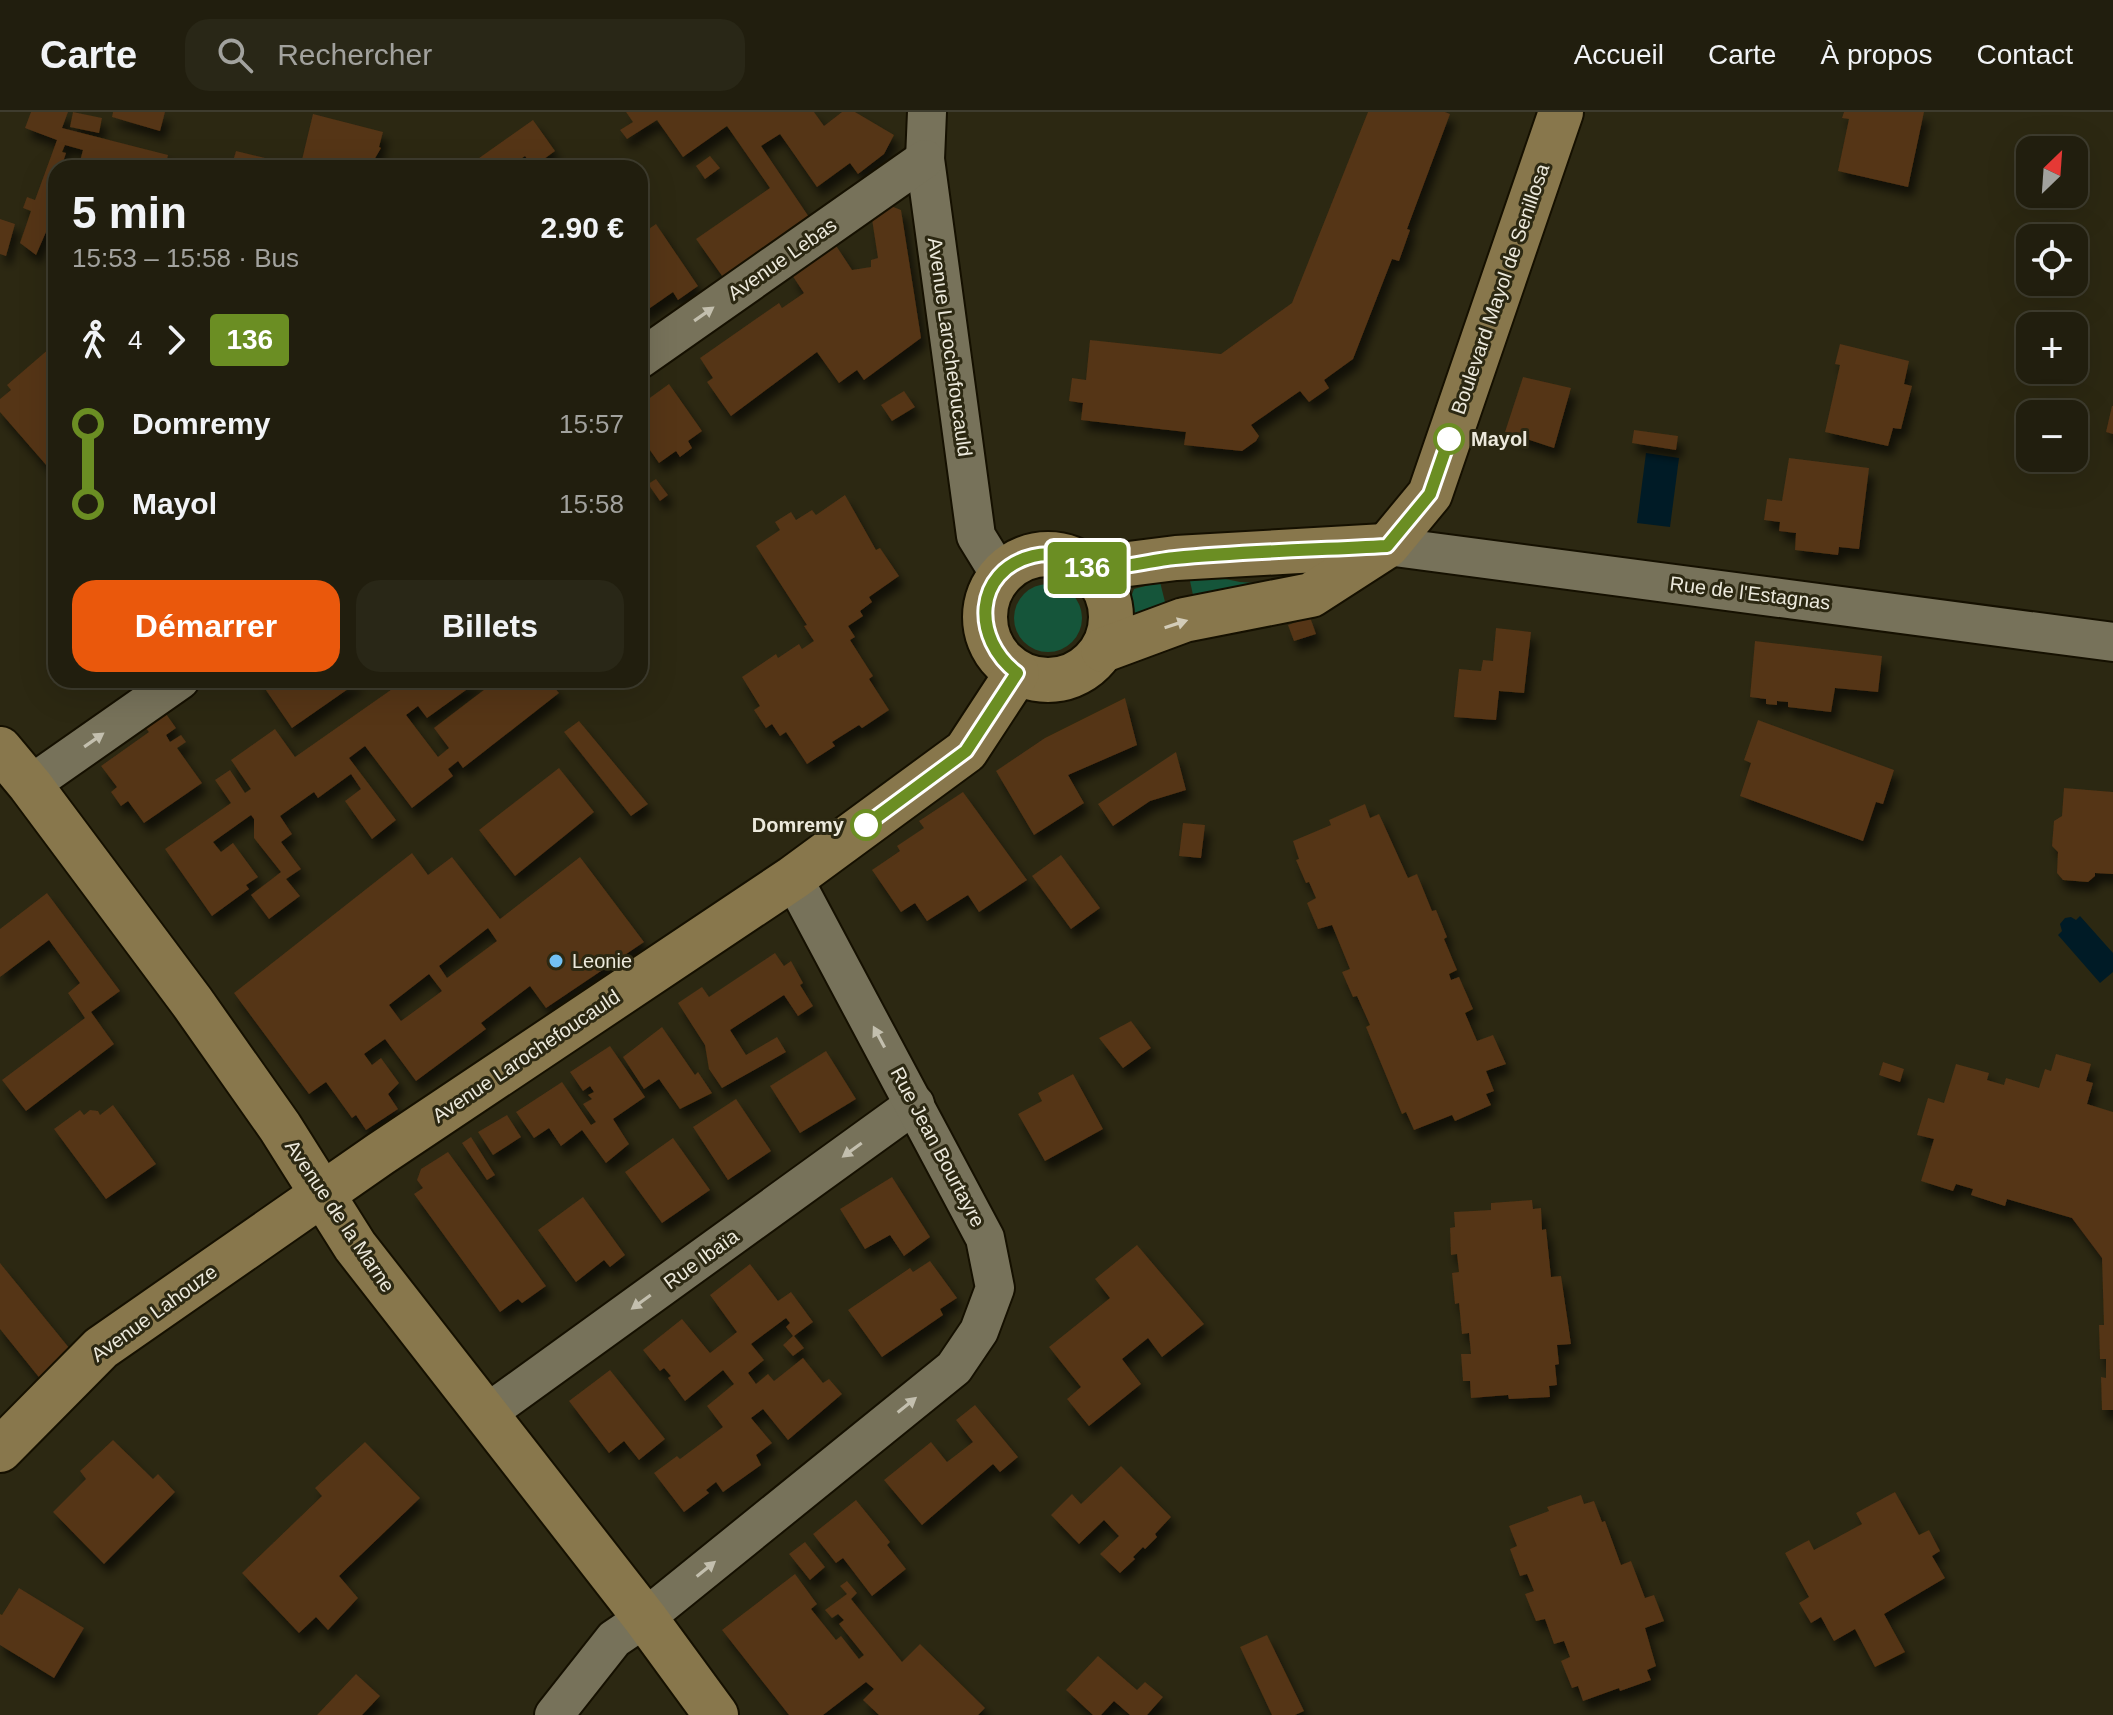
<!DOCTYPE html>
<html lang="fr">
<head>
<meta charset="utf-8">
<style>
	:root { --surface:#211e0e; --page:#292717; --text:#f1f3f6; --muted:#a2a29e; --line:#3e3c2e; --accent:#ea580c }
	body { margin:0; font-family:Arial,sans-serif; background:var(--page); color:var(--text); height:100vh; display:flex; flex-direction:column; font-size:30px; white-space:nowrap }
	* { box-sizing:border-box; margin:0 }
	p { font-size:26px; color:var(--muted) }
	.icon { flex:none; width:44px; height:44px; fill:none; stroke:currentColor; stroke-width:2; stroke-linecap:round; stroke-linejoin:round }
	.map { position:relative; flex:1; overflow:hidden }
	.side { position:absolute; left:48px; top:48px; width:600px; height:528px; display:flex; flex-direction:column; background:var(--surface); border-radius:24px; box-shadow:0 8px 32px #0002,0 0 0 2px var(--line) }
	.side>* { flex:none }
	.badge { padding:0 16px; border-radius:6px; font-size:28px; line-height:52px }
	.needle { width:52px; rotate:25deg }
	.buttons { position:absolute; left:2016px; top:24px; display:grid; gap:16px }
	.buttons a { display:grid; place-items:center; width:72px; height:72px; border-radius:16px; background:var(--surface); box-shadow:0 8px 32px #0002,0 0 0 2px var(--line); font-size:40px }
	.map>.badge { position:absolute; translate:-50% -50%; box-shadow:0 0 0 4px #fff }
	.legs { display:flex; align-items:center; gap:12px; height:88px; padding:0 24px; font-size:26px }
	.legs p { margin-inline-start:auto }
	.overview { display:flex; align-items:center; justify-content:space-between; height:136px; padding:0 24px }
	h1 { font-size:44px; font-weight:700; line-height:60px }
	.button { display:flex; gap:16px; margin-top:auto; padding:16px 24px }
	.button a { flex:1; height:92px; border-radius:24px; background:var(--accent); color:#fff; font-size:32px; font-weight:700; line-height:92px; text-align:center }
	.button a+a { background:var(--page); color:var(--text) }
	ul { padding:0 24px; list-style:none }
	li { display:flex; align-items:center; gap:28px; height:80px; font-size:30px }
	li i { display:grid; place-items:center; width:12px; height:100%; margin:0 10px; background:currentColor }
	li i::after { content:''; width:20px; height:20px; margin:-10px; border:6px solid; border-radius:50%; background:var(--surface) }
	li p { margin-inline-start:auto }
	li:first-child i { background:linear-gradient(#0000 50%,currentColor 0) }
	li:last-child i { background:linear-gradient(currentColor 50%,#0000 0) }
	header { display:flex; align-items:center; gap:48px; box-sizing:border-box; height:112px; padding:0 40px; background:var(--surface); border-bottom:2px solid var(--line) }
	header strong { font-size:38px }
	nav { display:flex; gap:44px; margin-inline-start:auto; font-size:28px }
	.search { width:560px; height:72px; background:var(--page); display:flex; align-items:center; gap:20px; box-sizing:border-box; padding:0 28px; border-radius:24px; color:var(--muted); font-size:30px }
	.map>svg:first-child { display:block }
	.green { fill:#15553a }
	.water { fill:#001b26 }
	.building { fill:#543415; fill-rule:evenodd; filter:url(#shadow) }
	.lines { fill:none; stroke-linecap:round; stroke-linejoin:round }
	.street-casing { stroke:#151000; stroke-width:42 }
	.secondary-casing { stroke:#151000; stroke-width:48 }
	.street { stroke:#77725a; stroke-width:38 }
	.secondary { stroke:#88774c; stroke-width:44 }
	.oneway { fill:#c3bfae }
	.oneway2 { fill:#d3ccb8 }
	.line-1-casing { stroke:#fff; stroke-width:18 }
	.line-1 { stroke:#6b8e23; stroke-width:12 }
	.stop-1-dot { fill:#fff; stroke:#6b8e23; stroke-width:4 }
	.poi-dot { fill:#72c1f5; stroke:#2c2812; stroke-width:3 }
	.labels { text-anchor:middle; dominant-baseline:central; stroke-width:6; stroke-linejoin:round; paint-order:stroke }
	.street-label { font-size:20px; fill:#ece9dc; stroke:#2c2812 }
	.stop-label { font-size:20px; font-weight:bold; fill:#ece9dc; stroke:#2c2812; text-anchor:start }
	.poi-label { font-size:20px; fill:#ece9dc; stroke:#2c2812; text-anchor:start }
</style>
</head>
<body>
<header>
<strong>Carte</strong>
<div class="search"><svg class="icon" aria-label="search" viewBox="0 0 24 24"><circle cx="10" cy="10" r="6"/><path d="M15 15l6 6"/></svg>Rechercher</div>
<nav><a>Accueil</a><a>Carte</a><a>À propos</a><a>Contact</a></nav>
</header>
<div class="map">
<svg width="2113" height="1603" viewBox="0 0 2113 1603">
	<defs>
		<filter id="shadow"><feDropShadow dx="5" dy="9" stdDeviation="4" flood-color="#0009"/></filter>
	</defs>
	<rect width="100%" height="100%" fill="#2c2812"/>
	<g class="green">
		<polygon points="1216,465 1240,470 1270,472 1196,497 1190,469"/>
		<path d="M1160,470L1168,502L1138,506C1130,496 1129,489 1134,477Z"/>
		<circle cx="1048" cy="506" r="34"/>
	</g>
	<g class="water">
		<polygon points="1646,341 1679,346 1670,415 1637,411"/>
		<polygon points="2080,804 2113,841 2113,860 2100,871 2058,823 2062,819 2060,812 2065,806 2071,805 2076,808"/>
	</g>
	<g class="building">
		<polygon points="31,0 68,0 62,16 168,43 165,56 72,56 74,48 80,49 83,38 65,33 62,40 66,41 61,56 56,56 56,97 36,143 20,131 31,99 23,96 27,85 35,88 57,28 25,16"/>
		<polygon points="73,0 102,6 99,21 70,15"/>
		<polygon points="113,0 165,0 160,19 112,5"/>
		<polygon points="626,0 814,0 824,14 842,0 855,0 894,23 884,42 858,62 850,51 817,75 780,22 761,34 811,108 725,168 696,127 770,76 727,14 683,45 657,8 627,27 620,18 633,10"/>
		<polygon points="1368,0 1445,0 1450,2 1407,117 1410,118 1399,149 1392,147 1353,247 1324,268 1329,276 1309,290 1300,279 1251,313 1259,324 1256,329 1242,339 1184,333 1186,320 1081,308 1083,291 1069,289 1072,266 1086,268 1090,228 1221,242 1292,191"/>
		<polygon points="1844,0 1924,0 1908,75 1838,59 1849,7 1842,6"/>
		<polygon points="313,2 383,20 379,35 381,36 374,48 373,56 300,56"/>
		<polygon points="533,8 555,39 533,55 525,44 508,56 465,56"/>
		<polygon points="236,39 290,52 289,56 231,56"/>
		<polygon points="710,44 720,56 705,67 696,54"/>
		<polygon points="891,94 901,98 921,226 864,268 857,258 839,271 817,240 731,304 707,270 713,266 700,246 779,191 782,196 804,181 792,163 835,132 852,158 871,155 871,148 878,146 872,107"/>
		<polygon points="0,107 15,112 6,144 0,142"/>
		<polygon points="656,112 698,174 678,188 673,180 640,203 640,152 649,145 640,132 640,123"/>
		<polygon points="1840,232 1909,249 1904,272 1912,274 1901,317 1893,316 1888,334 1825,320 1840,253 1835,252"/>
		<polygon points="50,236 54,240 56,238 56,346 47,354 0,300 0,287 11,278 7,273"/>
		<polygon points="1523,265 1571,276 1554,336 1505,320"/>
		<polygon points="669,272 702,319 688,329 692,336 680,345 676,339 659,351 640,324 640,293"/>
		<polygon points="904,279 915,295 892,309 881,293"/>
		<polygon points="2112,294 2113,294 2113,322 2106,320"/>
		<polygon points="1634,318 1678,324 1676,338 1632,331"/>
		<polygon points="1789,346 1869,356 1859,437 1839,435 1838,443 1795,438 1796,421 1779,419 1780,410 1764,408 1767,387 1782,389"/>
		<polygon points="656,367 668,383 660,389 648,372"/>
		<polygon points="845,383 876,438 880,436 899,464 869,485 872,490 860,499 863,504 848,514 855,525 850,528 873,564 869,567 889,598 862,616 859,613 832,630 835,634 807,652 786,620 780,624 772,612 766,616 754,598 760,594 742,565 776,542 778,546 799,532 802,537 814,529 804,514 807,513 756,434 780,418 775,410 791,400 796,408 812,398 816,403"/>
		<polygon points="1310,505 1316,522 1294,529 1288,513"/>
		<polygon points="1496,516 1531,520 1524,581 1499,579 1496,608 1454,605 1459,557 1481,559 1483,548 1493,549"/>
		<polygon points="1755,529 1882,544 1878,580 1835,576 1831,600 1788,595 1788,590 1777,589 1777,593 1766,592 1766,587 1750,585"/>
		<polygon points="259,568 361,568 292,616"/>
		<polygon points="405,568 480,568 427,606 418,594 406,603 438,645 449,636 434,616 497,568 548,568 559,581 463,656 458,649 448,657 453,664 412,696 365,634 349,646 396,708 372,727 345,689 361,677 351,662 318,686 314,680 280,704 292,722 281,730 301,757 286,767 300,784 269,807 251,783 281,760 254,726 254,707 251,703 213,730 221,740 233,731 258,765 246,773 249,777 212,804 165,737 231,691 215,668 230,658 245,681 251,677 231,648 275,617 295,645"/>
		<polygon points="1125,586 1137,633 1068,663 1084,691 1034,723 996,659 1045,626"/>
		<polygon points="164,599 176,616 166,623 170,630 181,623 186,630 177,636 202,671 144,711 128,689 121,694 111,680 117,675 101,654 149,620 143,613"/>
		<polygon points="1758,608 1894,658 1883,692 1876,690 1863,729 1740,684 1751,651 1744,648"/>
		<polygon points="579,609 648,692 631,704 564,620"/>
		<polygon points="1176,640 1186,678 1150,689 1113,714 1098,692"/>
		<polygon points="559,656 594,700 515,764 479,718"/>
		<polygon points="2064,676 2113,680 2113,762 2095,761 2095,764 2088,770 2063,768 2057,761 2058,740 2052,734 2054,709 2062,704"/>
		<polygon points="963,680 1027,768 979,800 968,783 927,809 915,791 901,800 872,758 900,739 897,734 924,716 919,709"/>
		<polygon points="1365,692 1370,706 1379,702 1408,766 1417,762 1432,799 1436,798 1447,825 1444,827 1457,858 1449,862 1451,868 1459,865 1473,897 1465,901 1477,929 1493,923 1506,952 1486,959 1494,979 1486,982 1491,993 1455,1009 1452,1003 1414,1018 1406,1000 1402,1002 1366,915 1370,913 1357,884 1353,885 1342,860 1350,857 1332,813 1318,817 1307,791 1316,786 1309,770 1306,771 1296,748 1299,747 1293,729 1331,713 1329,708"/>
		<polygon points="1183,711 1205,713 1201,746 1179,744"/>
		<path d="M412,741L428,763L452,745L500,807L580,745L644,830L546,896L530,874L481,911L486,917L416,969L385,927L364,942L372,953L381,946L399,971L388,982L398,997L366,1018L356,1003L352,1006L326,970L309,982L234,881ZM488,816L497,829L447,866L439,854ZM429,862L442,879L401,909L389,893Z"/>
		<polygon points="1061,743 1100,796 1071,817 1032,764"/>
		<polygon points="47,781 120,879 91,900 114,932 26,999 2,968 85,906 68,881 80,871 49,828 0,865 0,817"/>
		<polygon points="775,841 784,854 791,849 803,871 800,873 813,894 798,904 784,883 730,918 746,943 777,925 786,940 722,976 709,957 705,933 678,891 702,875 709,885"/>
		<polygon points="1131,909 1151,936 1123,956 1099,926"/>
		<polygon points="662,915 695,963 698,960 712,981 680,997 659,967 644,977 623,945"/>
		<polygon points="610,934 645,985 613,1007 629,1032 606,1051 582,1018 561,1034 549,1016 534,1026 516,1000 562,970 591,1013 596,1010 583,992 592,987 588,983 594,980 590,974 583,979 570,960"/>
		<polygon points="826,939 856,987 800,1021 770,974"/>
		<polygon points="2056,942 2091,952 2086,969 2093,971 2087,992 2113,1000 2113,1298 2102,1298 2101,1265 2106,1266 2106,1247 2100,1247 2099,1213 2104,1213 2102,1146 2072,1106 2007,1087 2005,1094 1971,1083 1973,1077 1956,1072 1953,1079 1921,1069 1934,1027 1917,1023 1928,986 1944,991 1956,952 1989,961 1987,968 2004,973 2006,966 2039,976 2045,957 2051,959"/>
		<polygon points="1883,950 1904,957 1900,970 1879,963"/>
		<polygon points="1073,962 1103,1017 1045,1049 1018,1002 1042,989 1038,981"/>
		<polygon points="736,987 771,1039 728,1068 693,1015"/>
		<polygon points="113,993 156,1052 106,1087 54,1017 80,998 84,1003 90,998 98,999 100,1003"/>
		<polygon points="507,1003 521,1025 493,1043 478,1020"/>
		<polygon points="471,1025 495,1063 487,1068 462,1031"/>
		<polygon points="673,1026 710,1078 662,1111 625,1060"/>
		<polygon points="448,1040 546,1174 522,1191 518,1187 500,1200 414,1082 423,1076 417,1068 421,1057"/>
		<polygon points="892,1065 930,1125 904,1144 890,1123 865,1137 840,1097"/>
		<polygon points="583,1085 625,1143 610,1155 604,1148 576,1170 538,1118"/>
		<polygon points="1532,1088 1533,1097 1541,1096 1542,1118 1546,1117 1551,1165 1561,1164 1571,1232 1557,1233 1559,1252 1555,1253 1557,1273 1549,1274 1550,1285 1509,1287 1508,1283 1471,1286 1470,1269 1463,1269 1461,1242 1471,1242 1469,1221 1462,1222 1459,1191 1455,1192 1452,1161 1459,1160 1457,1142 1451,1143 1450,1116 1455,1115 1454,1100 1491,1098 1491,1091"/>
		<polygon points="1137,1133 1204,1212 1162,1245 1148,1226 1122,1247 1141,1272 1089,1314 1067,1287 1081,1275 1049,1235 1110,1186 1095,1167"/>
		<polygon points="930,1149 957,1186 940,1197 943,1203 882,1245 848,1198 910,1156 913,1160"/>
		<polygon points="0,1151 70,1237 46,1274 0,1217"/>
		<polygon points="750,1152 778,1189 791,1180 813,1210 794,1224 804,1236 793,1244 783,1233 793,1224 786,1215 790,1211 786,1206 751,1232 764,1248 748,1261 756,1272 768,1262 774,1269 803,1246 823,1271 829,1267 842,1282 788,1328 763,1297 751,1306 772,1331 756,1343 761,1353 723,1380 716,1370 706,1378 709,1381 684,1400 654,1361 677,1344 680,1347 723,1315 707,1294 734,1272 723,1258 685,1289 668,1266 671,1264 664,1256 660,1259 643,1238 682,1207 710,1241 737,1220 710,1183"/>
		<polygon points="610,1258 665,1327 639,1348 624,1329 609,1341 569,1289"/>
		<polygon points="975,1293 1018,1345 1000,1360 993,1352 922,1413 884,1368 931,1330 947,1350 973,1330 956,1308"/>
		<polygon points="113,1328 153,1367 158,1362 175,1380 104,1452 53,1400 86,1367 80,1359"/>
		<polygon points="365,1330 420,1386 339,1464 358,1486 328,1518 316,1505 299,1521 242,1461 322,1384 315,1376"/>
		<polygon points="1121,1354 1171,1405 1155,1422 1157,1425 1145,1437 1143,1435 1133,1445 1135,1447 1120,1461 1100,1442 1119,1424 1104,1408 1079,1432 1051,1403 1072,1382 1081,1392"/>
		<polygon points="1895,1380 1919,1423 1929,1418 1940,1439 1932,1444 1945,1466 1884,1502 1905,1540 1875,1555 1855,1517 1834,1529 1821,1505 1811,1511 1799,1491 1809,1485 1785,1441 1809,1428 1814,1438 1862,1412 1856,1401"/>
		<polygon points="1581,1383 1584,1392 1594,1389 1602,1410 1605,1409 1621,1453 1631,1449 1645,1486 1654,1483 1664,1509 1645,1516 1656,1554 1647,1558 1651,1568 1620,1579 1619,1576 1583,1589 1578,1574 1572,1576 1561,1549 1570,1545 1564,1529 1554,1532 1545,1507 1536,1509 1525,1482 1534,1479 1527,1462 1520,1464 1510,1437 1517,1434 1509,1414 1549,1399 1547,1395"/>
		<polygon points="856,1388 890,1430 887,1433 906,1457 872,1484 843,1446 836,1451 813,1422"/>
		<polygon points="805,1430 825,1455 810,1468 789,1442"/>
		<polygon points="795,1462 817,1492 811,1497 836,1528 841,1524 859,1547 864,1543 839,1512 844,1508 838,1502 832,1506 825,1498 847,1482 840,1474 847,1469 857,1481 851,1487 902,1550 920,1532 985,1596 978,1603 879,1603 863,1588 874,1577 866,1570 823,1603 789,1603 722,1518"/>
		<polygon points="19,1476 84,1516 54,1566 0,1533 0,1502 2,1503"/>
		<polygon points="1267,1523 1304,1599 1295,1603 1272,1603 1240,1535"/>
		<polygon points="1098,1544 1137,1578 1145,1570 1163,1585 1147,1603 1130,1603 1114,1589 1101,1603 1093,1603 1066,1578"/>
		<polygon points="356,1562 380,1584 362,1603 317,1603"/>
	</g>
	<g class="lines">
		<defs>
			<g id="street">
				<polyline points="927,0 925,47 976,424 1000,463"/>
				<polyline points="640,247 925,47"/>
				<polyline points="1387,434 2113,530"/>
				<polyline points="30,673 180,568"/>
				<polyline points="486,1302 915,992"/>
				<polyline points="554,1603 614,1527 645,1506 954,1256 979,1219 995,1176 985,1126 793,766"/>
			</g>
			<g id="secondary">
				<circle cx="1048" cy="505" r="63"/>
				<polyline points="1089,457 1176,446 1385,434"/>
				<polyline points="1103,538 1184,508 1311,483 1387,434 1430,382 1561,0"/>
				<polyline points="0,637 30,673 192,890 280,1015 355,1134 645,1506 716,1603"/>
				<polyline points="0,1338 101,1236 380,1042 793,766 966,639 1017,561"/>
			</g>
		</defs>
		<use href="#street" class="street-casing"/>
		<use href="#secondary" class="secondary-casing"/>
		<use href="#street" class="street"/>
		<use href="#secondary" class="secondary"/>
	</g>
	<defs><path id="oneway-solid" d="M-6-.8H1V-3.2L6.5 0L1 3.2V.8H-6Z" transform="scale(2)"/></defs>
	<g class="oneway">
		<use href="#oneway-solid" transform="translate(704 202) rotate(-35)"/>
		<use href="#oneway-solid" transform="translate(94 628) rotate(-35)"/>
		<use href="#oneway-solid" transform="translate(879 925) rotate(-118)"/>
		<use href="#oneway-solid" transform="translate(852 1038) rotate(144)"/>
		<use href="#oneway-solid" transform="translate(641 1190) rotate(144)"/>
		<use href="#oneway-solid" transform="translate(907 1293) rotate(-39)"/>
		<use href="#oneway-solid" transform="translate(706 1457) rotate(-39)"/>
	</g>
	<use class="oneway2" href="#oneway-solid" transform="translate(1176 512) rotate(-18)"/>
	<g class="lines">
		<defs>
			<path id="line-1" d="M866,713L966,639L1017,561C972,527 973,459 1033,444C1046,441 1063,442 1074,448C1080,451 1085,456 1090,457C1109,459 1153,448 1175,446C1245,439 1317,438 1387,434L1430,382L1449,327"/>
		</defs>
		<use href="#line-1" class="line-1-casing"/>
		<use href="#line-1" class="line-1"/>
	</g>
	<g class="stop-1-dot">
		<circle cx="1449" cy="327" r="14"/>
		<circle cx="866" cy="713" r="14"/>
	</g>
	<circle class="poi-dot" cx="556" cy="849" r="8"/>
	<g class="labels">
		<g class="street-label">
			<text transform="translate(782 147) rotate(-35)">Avenue Lebas</text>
			<text transform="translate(1500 177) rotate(-71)">Boulevard Mayol de Senillosa</text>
			<text transform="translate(950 235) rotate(82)">Avenue Larochefoucauld</text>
			<text transform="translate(1750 481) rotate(7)">Rue de l'Estagnas</text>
			<text transform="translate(526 944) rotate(-34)">Avenue Larochefoucauld</text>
			<text transform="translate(938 1035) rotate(62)">Rue Jean Bourtayre</text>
			<text transform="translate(340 1104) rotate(56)">Avenue de la Marne</text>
			<text transform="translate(701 1147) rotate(-36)">Rue Ibaïa</text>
			<text transform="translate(154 1201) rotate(-36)">Avenue Lahouze</text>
		</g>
		<g class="stop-label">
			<text x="1471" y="327">Mayol</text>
			<text x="844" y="713" text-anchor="end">Domremy</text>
		</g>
		<g class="poi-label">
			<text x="572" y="849">Leonie</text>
		</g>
	</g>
</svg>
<div class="buttons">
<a><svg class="needle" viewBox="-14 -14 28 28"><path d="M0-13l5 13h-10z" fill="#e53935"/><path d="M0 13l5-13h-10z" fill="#a2a29e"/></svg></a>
<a><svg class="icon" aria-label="locate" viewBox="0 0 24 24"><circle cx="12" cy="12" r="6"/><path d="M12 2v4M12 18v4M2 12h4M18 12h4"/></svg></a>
<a>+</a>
<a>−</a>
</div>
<b class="badge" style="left:1087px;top:456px;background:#6b8e23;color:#fff">136</b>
<section class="side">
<div class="overview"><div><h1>5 min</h1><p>15:53 – 15:58 · Bus</p></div><b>2.90 €</b></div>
<div class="legs"><svg class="icon" aria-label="walk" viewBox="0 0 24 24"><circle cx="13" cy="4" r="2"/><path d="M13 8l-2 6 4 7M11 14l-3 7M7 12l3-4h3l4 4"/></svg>4<svg class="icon" aria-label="forward" viewBox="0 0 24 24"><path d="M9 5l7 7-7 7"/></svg><b class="badge" style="background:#6b8e23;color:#fff">136</b></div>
<ul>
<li><i style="color:#6b8e23"></i><b>Domremy</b><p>15:57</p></li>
<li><i style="color:#6b8e23"></i><b>Mayol</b><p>15:58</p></li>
</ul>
<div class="button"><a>Démarrer</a><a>Billets</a></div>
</section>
</div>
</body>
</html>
